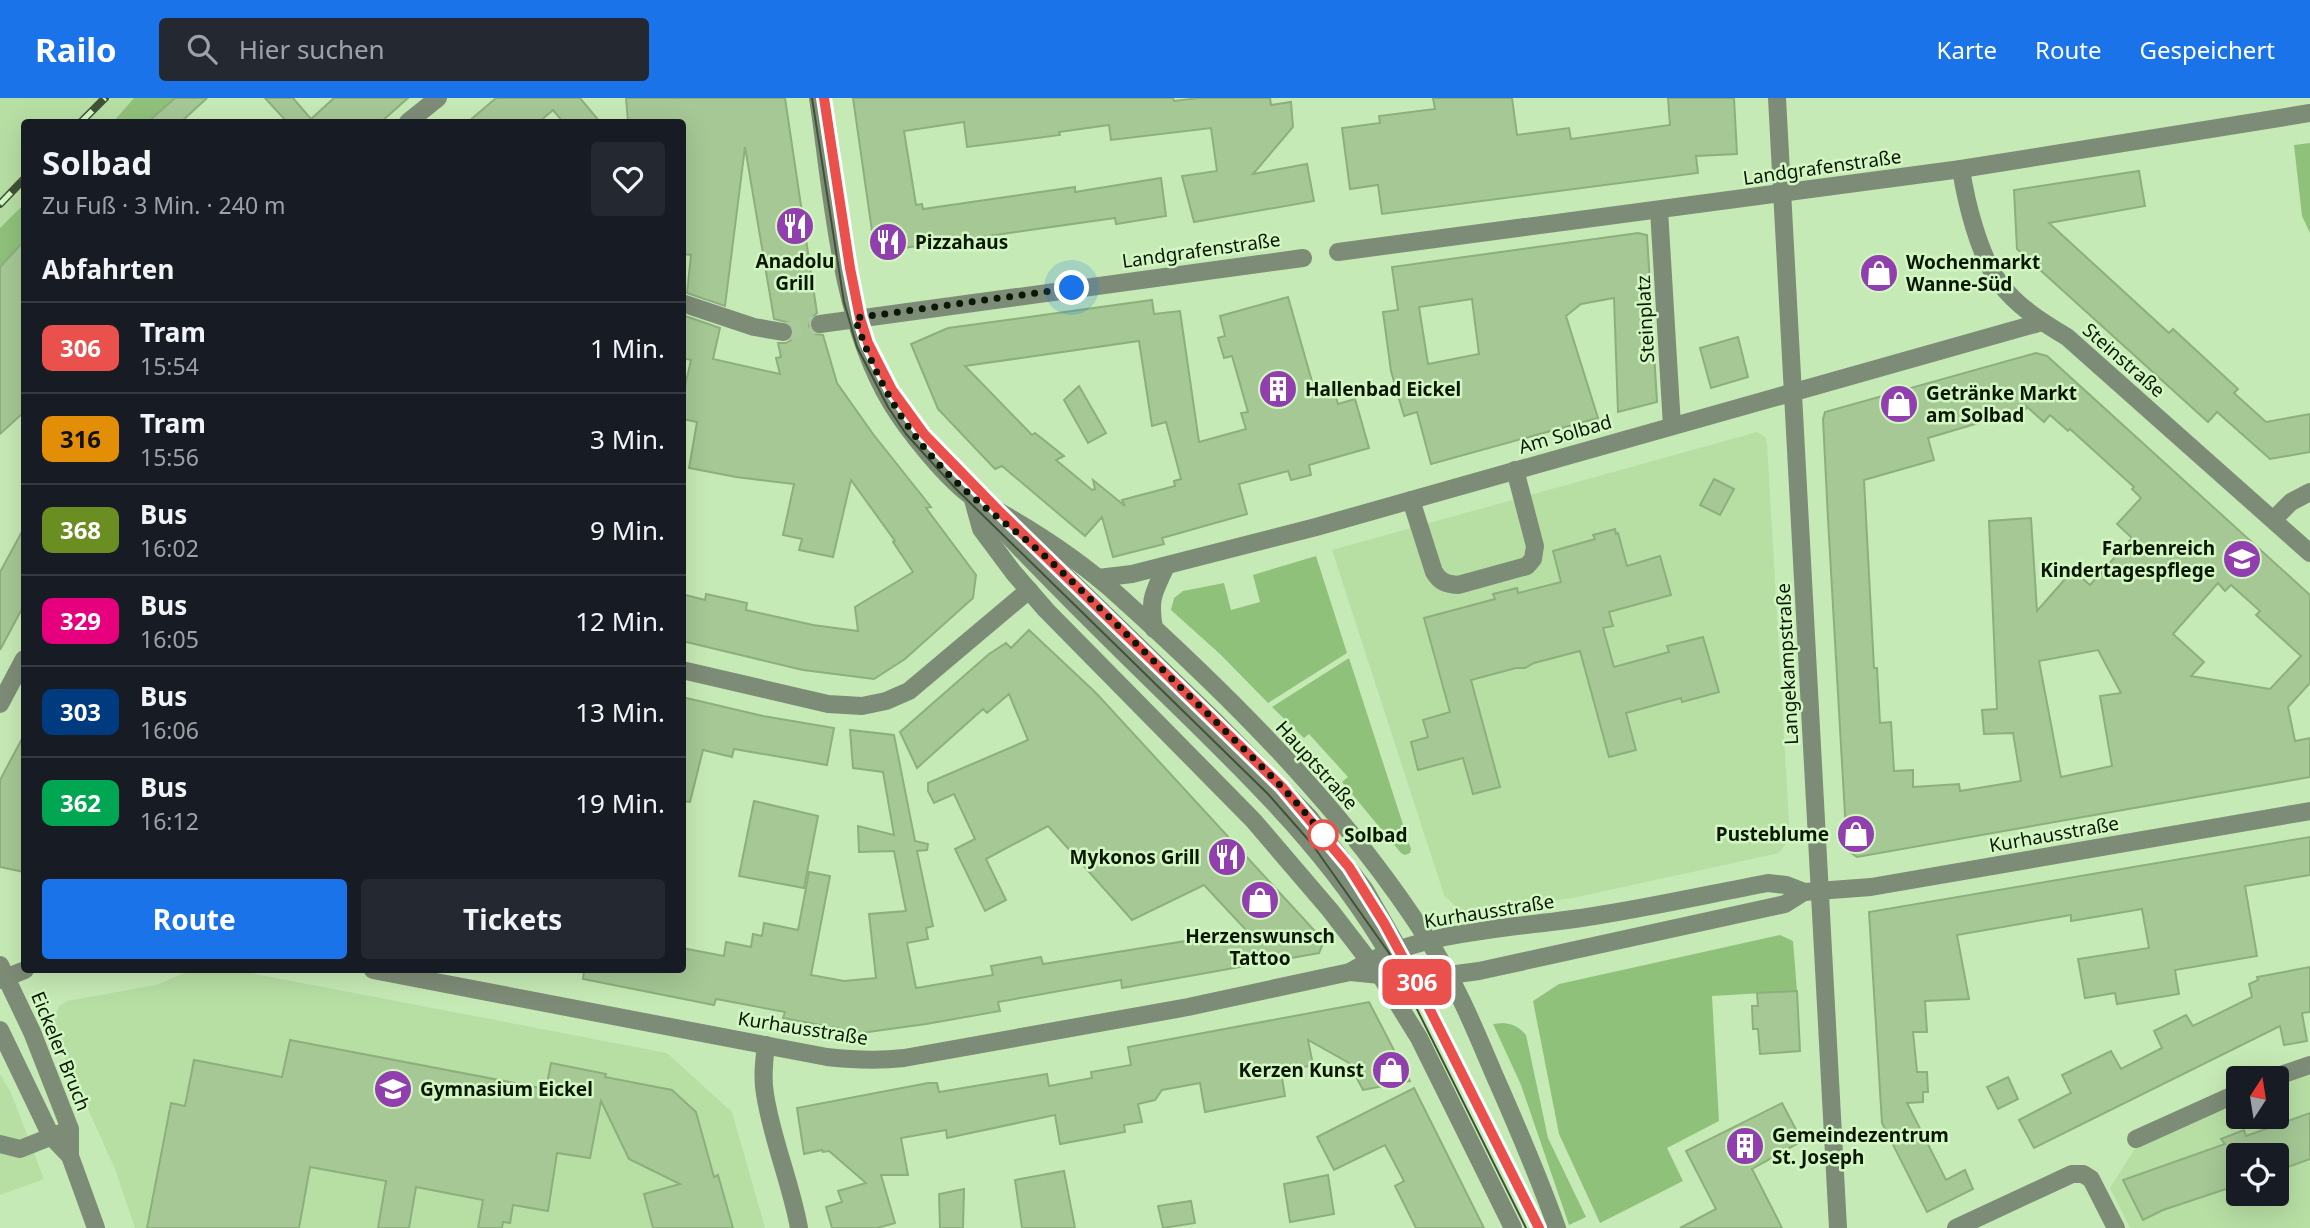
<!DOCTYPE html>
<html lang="de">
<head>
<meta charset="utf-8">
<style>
	:root { --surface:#171b24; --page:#242831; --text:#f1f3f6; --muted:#9ea1a6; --line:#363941; --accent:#1a73e8 }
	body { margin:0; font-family:"Noto Sans",sans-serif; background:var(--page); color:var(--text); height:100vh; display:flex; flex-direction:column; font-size:26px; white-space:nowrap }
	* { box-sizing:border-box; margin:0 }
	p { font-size:23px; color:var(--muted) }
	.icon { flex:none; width:38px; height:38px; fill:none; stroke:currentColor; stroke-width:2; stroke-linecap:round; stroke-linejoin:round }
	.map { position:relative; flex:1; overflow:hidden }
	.side { position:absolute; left:21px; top:21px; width:665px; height:854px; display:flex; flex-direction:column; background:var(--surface); border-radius:7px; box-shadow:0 7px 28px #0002 }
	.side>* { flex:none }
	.badge { padding:0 14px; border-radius:10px; font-size:24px; line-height:46px }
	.needle { width:46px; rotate:12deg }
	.fabs { position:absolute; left:2226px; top:968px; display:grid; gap:14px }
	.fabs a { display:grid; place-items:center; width:63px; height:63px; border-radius:7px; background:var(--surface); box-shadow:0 7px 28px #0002; font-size:35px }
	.you { position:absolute; width:35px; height:35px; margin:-18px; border:5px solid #fff; border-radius:50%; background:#1a73e8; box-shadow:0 0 0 10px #1a73e833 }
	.map>.badge { position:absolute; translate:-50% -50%; box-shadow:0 0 0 4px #fff }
	h2 { padding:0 21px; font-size:26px; line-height:63px }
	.round { display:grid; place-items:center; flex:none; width:74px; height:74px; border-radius:7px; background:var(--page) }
	.headline { display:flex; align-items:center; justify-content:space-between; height:119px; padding:0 21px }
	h1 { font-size:33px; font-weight:700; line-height:52px }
	.action { display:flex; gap:14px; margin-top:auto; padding:14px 21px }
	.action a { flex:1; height:80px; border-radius:7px; background:var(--accent); color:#fff; font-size:28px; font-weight:700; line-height:80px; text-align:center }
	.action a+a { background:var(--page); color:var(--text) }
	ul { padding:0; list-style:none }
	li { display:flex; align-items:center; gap:21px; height:91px; padding:0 21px; border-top:2px solid var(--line) }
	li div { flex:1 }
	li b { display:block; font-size:26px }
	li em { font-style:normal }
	li .badge { min-width:77px; font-weight:700; text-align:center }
	header { display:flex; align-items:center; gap:42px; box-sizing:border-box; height:98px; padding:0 35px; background:var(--accent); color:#fff }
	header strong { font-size:33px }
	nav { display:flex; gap:38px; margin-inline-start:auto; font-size:24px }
	.search { width:490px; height:63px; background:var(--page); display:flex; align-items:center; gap:18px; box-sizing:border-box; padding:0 24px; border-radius:7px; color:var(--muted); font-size:26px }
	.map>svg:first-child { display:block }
	.built { fill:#b7dfa4; fill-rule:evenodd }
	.green { fill:#90c17a }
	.building { fill:#a5c895; stroke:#8daf7d; stroke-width:2; fill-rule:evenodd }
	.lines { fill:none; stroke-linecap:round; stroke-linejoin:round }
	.minor-tunnel { stroke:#aaca9b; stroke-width:18; stroke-dasharray:18 9; stroke-linecap:butt }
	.minor { stroke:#7d8c77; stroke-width:18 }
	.tram { stroke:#3f5236; stroke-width:2 }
	.rail-casing { stroke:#3f5236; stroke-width:8 }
	.rail { stroke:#d3f7c2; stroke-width:5; stroke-dasharray:16; stroke-linecap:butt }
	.line-casing { stroke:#fff; stroke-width:16 }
	.line { stroke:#ea504c; stroke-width:10 }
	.walk { stroke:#0b1805; stroke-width:7; stroke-dasharray:0 12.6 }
	.stop-dot { fill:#fff; stroke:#ea504c; stroke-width:3.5 }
	.labels { text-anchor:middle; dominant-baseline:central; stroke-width:5; stroke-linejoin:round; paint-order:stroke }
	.street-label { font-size:19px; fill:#0b1805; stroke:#d3f7c2 }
	.poi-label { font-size:19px; font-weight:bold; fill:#0b1805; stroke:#d3f7c2; text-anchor:start }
	.stop-label { font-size:19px; font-weight:bold; fill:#0b1805; stroke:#d3f7c2; text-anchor:start }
</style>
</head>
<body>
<header>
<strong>Railo</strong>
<div class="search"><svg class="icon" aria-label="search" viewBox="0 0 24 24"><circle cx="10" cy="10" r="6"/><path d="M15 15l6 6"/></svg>Hier suchen</div>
<nav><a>Karte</a><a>Route</a><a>Gespeichert</a></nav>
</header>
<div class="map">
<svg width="2310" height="1130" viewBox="0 0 2310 1130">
	<rect width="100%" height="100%" fill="#c6eab5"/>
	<g class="built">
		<polygon points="0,0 134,0 113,24 24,24 24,106 0,130"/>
		<polygon points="1757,334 1765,339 1767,345 1790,741 1779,755 1573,800 1469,815 1460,813 1444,797 1332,452"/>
		<polygon points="192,872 235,872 667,955 732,1014 765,1130 135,1130 115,1071 59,947 54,920 59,908 67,903 156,887"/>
		<polygon points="0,976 11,995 44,1081 0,1097"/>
		<path d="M2310,977V1130H2130L2110,1090L2139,1044L2238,1002V1018H2277V988ZM2238,1057H2277V1096H2238Z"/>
	</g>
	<g class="green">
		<polygon points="134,0 174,0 148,24 113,24"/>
		<polygon points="2310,45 2310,135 2302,118 2294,47"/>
		<polygon points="24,106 24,147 0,168 0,130"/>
		<polygon points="1316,458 1347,555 1268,605 1221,557 1171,512 1174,500 1183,493 1224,485 1231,512 1260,504 1253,477"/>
		<polygon points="1349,560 1411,751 1410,755 1405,757 1401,755 1342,684 1348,679 1309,636 1304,640 1272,609"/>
		<polygon points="1780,837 1793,843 1797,893 1712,898 1719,1023 1667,1050 1683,1083 1600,1125 1559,1036 1533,903 1559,886"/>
		<path d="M1503,925C1514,926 1519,929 1526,937L1548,1040L1586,1119L1569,1127L1521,987L1493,926Z"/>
	</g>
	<g class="building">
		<polygon points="175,0 207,0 181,24 148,24"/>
		<polygon points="265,0 293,0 311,21 334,0 408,0 381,24 287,24"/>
		<polygon points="496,0 580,0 600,24 563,24 553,12 539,24 468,24"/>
		<polygon points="626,0 785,0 817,215 810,221 809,228 815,236 823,237 837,285 873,336 931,409 926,410 976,477 973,500 905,561 874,581 803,572 682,543 682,496 705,502 706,496 747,505 746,512 813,527 858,533 855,509 913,474 893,444 895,443 851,382 833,459 799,452 802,441 783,437 794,386 736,379 689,370 697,324 682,321 682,301 691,262 682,260 682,221 685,222 685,218 720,230 713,261 780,276 776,260 781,259 778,245 786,245 791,242 794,231 790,225 774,221 745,49 725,208 687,195 691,157 682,156 682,24 628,24"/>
		<polygon points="853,0 1173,0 1174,3 1199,0 1270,0 1271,7 1291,4 1293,29 1253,76 1307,66 1314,103 1194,124 1182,78 1217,73 1211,30 1111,42 1109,27 1059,34 1060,37 967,49 964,24 904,33 916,107 922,106 923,111 1075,89 1075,94 1161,80 1166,118 1116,126 1115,120 875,154"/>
		<polygon points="1433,0 1512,0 1517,37 1569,30 1571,41 1670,27 1668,0 1734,0 1737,56 1696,58 1698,75 1382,116 1378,87 1350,91 1342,30 1380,25 1379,18 1435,11"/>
		<polygon points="2139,73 2145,108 2049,125 2169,235 2173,231 2238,291 2234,295 2266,324 2310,316 2310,354 2270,361 2217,314 2208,324 2017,151 2014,92"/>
		<path d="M1638,135L1647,137L1657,304L1618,314L1614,200L1581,206L1566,218L1598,320L1431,366L1417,314L1404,318L1391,273L1383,214L1398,212L1392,169ZM1472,201L1479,256L1428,266L1419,209Z"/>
		<polygon points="24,143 24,314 0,336 0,169"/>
		<path d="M1288,199L1315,294L1333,289L1338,306L1355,301L1369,350L1309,367L1311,377L1291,382L1288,373L1239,386L1247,416L1162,440L1164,446L1113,459L1102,419L1085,438L1002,368L995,371L938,311L911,246L948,230L1152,202L1154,216L1180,213L1199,344L1246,331L1241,315L1248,314L1232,258L1224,260L1218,240L1225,238L1220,218ZM1139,243L1152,328L1166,324L1181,381L1174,383L1175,388L1122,402L1125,408L1093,382L1095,391L1092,392L1056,362L1064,358L1035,335L1032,337L965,268Z"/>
		<polygon points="1738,239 1748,279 1711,290 1700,250"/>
		<path d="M2036,255L2047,258L2310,497V585L2288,609L2295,643L2310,640V679L1857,759L1847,752L1828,421L1823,321L1825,314ZM2026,308L2044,324L2050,317L2068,333L2070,331L2134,389L2132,391L2141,400L2117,426L2132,440L2090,487L2073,472L2037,513L2031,420L1989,423L1997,611L1982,612L1984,636L2013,635L2021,683L1960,693L1959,686L1913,689V672L1894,673L1891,624L1880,625L1877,570H1874L1864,382L1934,362L1928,340L2026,311ZM2218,485L2225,493L2231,487L2260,513L2256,517L2301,558L2270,591L2191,578L2204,564L2173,536ZM2098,552L2121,595L2100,598L2112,668L2061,679L2039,563Z"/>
		<polygon points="1079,288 1106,335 1088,345 1064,302"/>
		<polygon points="1714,381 1734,391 1720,417 1700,407"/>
		<polygon points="24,430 24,507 0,552 0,474"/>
		<polygon points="1615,431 1616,436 1618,435 1627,468 1660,458 1671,497 1609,514 1613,528 1603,530 1614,569 1669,554 1667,548 1703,539 1719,594 1682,604 1681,600 1626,615 1636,652 1609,659 1580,553 1534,565 1525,570 1516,570 1471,582 1500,689 1473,696 1463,660 1418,672 1411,644 1428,639 1423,622 1450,614 1424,520 1495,501 1493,496 1517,490 1518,495 1561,484 1553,453 1595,441 1593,437"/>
		<polygon points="1029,532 1096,595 1324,843 1319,855 1122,890 1121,882 998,904 1000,913 926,926 861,935 783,920 785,914 716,901 714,907 583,881 584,872 682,872 682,850 724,858 726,844 751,849 753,836 762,838 764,825 798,832 809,774 830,778 811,877 844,883 876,880 869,816 906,813 894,753 859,754 858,728 894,737 883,674 853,670 850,632 894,637 915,743 928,746 927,752 917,753 933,828 926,830 928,841 907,845 916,890 993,877 991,868 1041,859 1043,866 1247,833 1204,787 1132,822 1048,728 986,761 1006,802 985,813 955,751 975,741 954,696 934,705 928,693 928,685 1028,642 1009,596 987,615 983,611 917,670 900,634 989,556 1006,545 1011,550"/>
		<polygon points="682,599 763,618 834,630 827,667 734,651 732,659 703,652 690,704 682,703"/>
		<polygon points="24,637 24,774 0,769 0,682"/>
		<polygon points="754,703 818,718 804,790 739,778"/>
		<polygon points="2310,739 2310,777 2245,788 2257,858 2175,872 2179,896 2117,906 2115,895 2085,900 2078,861 2149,850 2142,811 2071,823 2071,817 1957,837 1969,901 1925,903 1927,934 1913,934 1917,974 1927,974 1928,994 1923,994 1923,1004 1907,1005 1946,1082 1965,1072 1973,1091 1927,1114 1882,1025 1869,814"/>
		<polygon points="2310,869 2310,914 2302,915 2307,943 2284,947 2280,928 2034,1050 2019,1022 2071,995 2062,977 2111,953 2121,971 2162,950 2154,933 2186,917 2193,928 2252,899 2249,886 2258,882 2257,879"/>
		<polygon points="1797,893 1800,953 1760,956 1758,931 1753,931 1752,908 1758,908 1757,895"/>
		<polygon points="1369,904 1410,983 1363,992 1349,965 1308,942 1313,967 1281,974 1285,998 1205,1014 1200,985 1162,992 1155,1002 1138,1006 1142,1024 1124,1027 1125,1034 1060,1046 1055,1017 947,1040 946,1032 901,1040 908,1077 881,1077 895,1125 877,1130 832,1130 826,1109 842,1104 838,1093 866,1085 829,1053 823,1054 822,1052 804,1056 797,1010 928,985 937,985 939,994 1047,976 1049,988 1092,980 1091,974 1131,967 1128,949"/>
		<polygon points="290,942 546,991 551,965 606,976 605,979 672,992 696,1014 714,1079 718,1077 733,1130 653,1130 644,1096 680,1086 629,1061 601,1003 590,1060 557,1055 548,1113 513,1107 510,1125 503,1124 502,1130 478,1130 483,1102 416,1089 409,1130 378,1130 386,1083 310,1069 299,1130 147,1130 171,1005 185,1008 194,962 282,979"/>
		<polygon points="2008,979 2018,1001 1998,1011 1987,989"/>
		<polygon points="1414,990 1484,1130 1416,1130 1395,1088 1404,1083 1385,1047 1334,1072 1317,1039"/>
		<polygon points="1782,1005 1802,1043 1752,1071 1782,1130 1680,1130 1716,1111 1686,1053"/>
		<polygon points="2310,1015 2310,1061 2277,1073 2277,1057 2238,1057 2238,1087 2163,1112 2143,1122 2123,1082 2225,1046 2221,1041 2244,1032 2246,1038"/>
		<polygon points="1064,1073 1075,1130 1022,1130 1015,1082"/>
		<polygon points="1328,1077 1334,1116 1290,1124 1284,1086"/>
		<polygon points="964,1091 963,1130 940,1130 939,1096"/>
		<polygon points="1191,1103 1195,1125 1163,1130 1158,1108"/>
	</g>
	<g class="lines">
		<polyline class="minor-tunnel" points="783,234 820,226"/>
		<g class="minor">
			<path d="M818,0C833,100 839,217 891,305C907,332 949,384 974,400C984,406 995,411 1005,417C1045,440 1085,467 1119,498C1232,600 1346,713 1428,842C1455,883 1474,929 1493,974C1516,1026 1538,1077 1557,1130"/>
			<polyline points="1777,0 1838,1130"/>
			<polyline points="408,24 438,0"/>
			<path d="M1961,71C1966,104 1979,157 1999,184C2016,208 2042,224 2067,239L2310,455"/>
			<polyline points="1659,112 1672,328"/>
			<polyline points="1338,154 1961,71 2310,15"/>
			<polyline points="682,205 754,229 783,234"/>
			<polyline points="820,226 1303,160"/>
			<polyline points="972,398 981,431 1013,474 1046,512 1253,722 1330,812 1380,877 1419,940 1513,1130"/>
			<path d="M1411,402L1434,474C1440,484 1446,486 1458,487L1527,468L1533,461L1535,448L1515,372"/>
			<path d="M981,409C1045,478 1111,543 1178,608C1258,686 1334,761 1390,858"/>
			<polyline points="2274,421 2291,404 2310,394"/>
			<polyline points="1021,438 1044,457 1216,624 1309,719 1365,792 1414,878"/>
			<polyline points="1098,480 1132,476 1316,429 2042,224"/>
			<path d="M1154,531C1149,499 1153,497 1166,468"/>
			<polyline points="682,572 828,606 862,608 886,603 909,593 1029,492"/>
			<polyline points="0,606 24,561"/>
			<polyline points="0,867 32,934 70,1031 70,1058 96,1130"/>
			<path d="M373,872L827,959C854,962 878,963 904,960L1188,909L1350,874L1401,879L1449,877L1479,873L1785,806L1804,794"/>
			<path d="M1350,874C1419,831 1515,831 1594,818C1652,809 1710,796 1768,785L1786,787L1804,794L1871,789L2310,713"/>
			<polyline points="0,882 25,872"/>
			<polyline points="0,932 51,1038 70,1058"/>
			<path d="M766,947C764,963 762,980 765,996C772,1042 791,1085 799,1130"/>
			<polyline points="2272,980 2310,967"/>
			<polyline points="2136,1041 2238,995"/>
			<polyline points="0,1046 20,1051 63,1034"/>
			<polyline points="1956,1130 2072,1076 2083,1076 2091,1081 2116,1130"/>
		</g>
		<g class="tram">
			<polyline points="812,0 844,204 857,249 888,309 906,336 956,391 1268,696 1312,746 1389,855 1526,1130"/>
			<polyline points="824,0 850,170 860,220 868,245 892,292 924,336 999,413 1282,689 1349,769 1384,825 1414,878 1539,1130"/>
		</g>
		<defs>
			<g id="rail">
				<polyline points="81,24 105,0"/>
				<polyline points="0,106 24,81"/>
			</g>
		</defs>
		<use href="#rail" class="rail-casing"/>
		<use href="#rail" class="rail"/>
	</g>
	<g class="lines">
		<defs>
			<polyline id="line" points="824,0 850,170 860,220 868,245 892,292 924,336 999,413 1282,689 1349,769 1384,825 1413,878 1539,1130"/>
		</defs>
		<use href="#line" class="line-casing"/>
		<use href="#line" class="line"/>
		<path class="walk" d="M1072,190L855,220C880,294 914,348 973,399C997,420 1023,438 1047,460C1101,510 1153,563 1206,614C1246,654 1289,692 1323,737"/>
	</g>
	<defs>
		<symbol id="restaurant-disc" viewBox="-11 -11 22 22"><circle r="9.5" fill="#913fae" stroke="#d3f7c2"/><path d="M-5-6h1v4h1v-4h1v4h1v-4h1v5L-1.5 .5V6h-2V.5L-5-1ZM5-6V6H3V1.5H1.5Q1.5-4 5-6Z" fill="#fff"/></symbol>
		<symbol id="shop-disc" viewBox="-11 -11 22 22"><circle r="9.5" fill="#913fae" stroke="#d3f7c2"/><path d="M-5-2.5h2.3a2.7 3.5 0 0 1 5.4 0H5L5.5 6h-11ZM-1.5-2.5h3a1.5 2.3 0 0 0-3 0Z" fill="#fff"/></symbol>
		<symbol id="building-disc" viewBox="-11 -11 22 22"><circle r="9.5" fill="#913fae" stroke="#d3f7c2"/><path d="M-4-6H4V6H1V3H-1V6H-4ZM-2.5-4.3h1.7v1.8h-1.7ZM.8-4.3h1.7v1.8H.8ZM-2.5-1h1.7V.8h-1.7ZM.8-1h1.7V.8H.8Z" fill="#fff"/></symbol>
		<symbol id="school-disc" viewBox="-11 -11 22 22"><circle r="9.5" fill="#913fae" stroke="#d3f7c2"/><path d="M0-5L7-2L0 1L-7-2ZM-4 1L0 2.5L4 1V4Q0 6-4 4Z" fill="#fff"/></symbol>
	</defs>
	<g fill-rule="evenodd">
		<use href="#restaurant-disc" x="773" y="106" width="44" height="44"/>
		<use href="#restaurant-disc" x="866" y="122" width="44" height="44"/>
		<use href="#shop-disc" x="1857" y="153" width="44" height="44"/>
		<use href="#building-disc" x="1256" y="269" width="44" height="44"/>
		<use href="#shop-disc" x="1877" y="284" width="44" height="44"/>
		<use href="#school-disc" x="2220" y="439" width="44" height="44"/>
		<use href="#shop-disc" x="1834" y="714" width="44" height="44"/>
		<use href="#restaurant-disc" x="1205" y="737" width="44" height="44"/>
		<use href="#shop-disc" x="1238" y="780" width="44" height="44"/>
		<use href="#shop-disc" x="1369" y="950" width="44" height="44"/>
		<use href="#school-disc" x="371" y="969" width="44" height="44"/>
		<use href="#building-disc" x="1723" y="1026" width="44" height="44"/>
	</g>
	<circle class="stop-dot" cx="1323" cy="737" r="14"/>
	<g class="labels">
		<g class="street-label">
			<text transform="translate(1822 69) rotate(-8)">Landgrafenstraße</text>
			<text transform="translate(1201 152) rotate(-8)">Landgrafenstraße</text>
			<text transform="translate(1645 221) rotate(-93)">Steinplatz</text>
			<text transform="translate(2124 262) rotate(41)">Steinstraße</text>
			<text transform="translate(1565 336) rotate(-16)">Am Solbad</text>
			<text transform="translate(1787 566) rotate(-93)">Langekampstraße</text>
			<text transform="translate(1317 667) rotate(48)">Hauptstraße</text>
			<text transform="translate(2054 736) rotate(-10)">Kurhausstraße</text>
			<text transform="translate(1489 813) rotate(-9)">Kurhausstraße</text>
			<text transform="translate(803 930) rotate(9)">Kurhausstraße</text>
			<text transform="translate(61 953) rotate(68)">Eickeler Bruch</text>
		</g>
		<g class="poi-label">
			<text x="915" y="144">Pizzahaus</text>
			<text x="795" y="163" text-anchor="middle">Anadolu<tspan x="795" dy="22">Grill</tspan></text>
			<text x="1906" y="164">Wochenmarkt<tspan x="1906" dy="22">Wanne-Süd</tspan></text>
			<text x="1305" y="291">Hallenbad Eickel</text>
			<text x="1926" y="295">Getränke Markt<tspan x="1926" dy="22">am Solbad</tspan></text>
			<text x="2215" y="450" text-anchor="end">Farbenreich<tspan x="2215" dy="22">Kindertagespflege</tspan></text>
			<text x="1829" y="736" text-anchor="end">Pusteblume</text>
			<text x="1200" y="759" text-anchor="end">Mykonos Grill</text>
			<text x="1260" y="838" text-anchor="middle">Herzenswunsch<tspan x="1260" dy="22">Tattoo</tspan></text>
			<text x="1364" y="972" text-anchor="end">Kerzen Kunst</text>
			<text x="420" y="991">Gymnasium Eickel</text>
			<text x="1772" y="1037">Gemeindezentrum<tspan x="1772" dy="22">St. Joseph</tspan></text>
		</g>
		<g class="stop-label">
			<text x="1344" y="737">Solbad</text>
		</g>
	</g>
</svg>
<div class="fabs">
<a><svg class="needle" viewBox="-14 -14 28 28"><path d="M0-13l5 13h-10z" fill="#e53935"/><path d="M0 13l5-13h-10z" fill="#9ea1a6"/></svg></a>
<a><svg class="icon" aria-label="locate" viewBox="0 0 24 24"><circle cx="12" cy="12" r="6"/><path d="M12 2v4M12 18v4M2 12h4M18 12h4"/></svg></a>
</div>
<div class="you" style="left:1072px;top:190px"></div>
<b class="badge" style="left:1417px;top:884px;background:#ea504c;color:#fff">306</b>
<section class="side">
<div class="headline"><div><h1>Solbad</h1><p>Zu Fuß · 3 Min. · 240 m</p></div><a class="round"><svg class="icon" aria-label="heart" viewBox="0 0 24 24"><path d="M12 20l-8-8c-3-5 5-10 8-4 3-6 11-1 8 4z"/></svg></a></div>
<h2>Abfahrten</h2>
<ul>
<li><span class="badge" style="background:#ea504c;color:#fff">306</span><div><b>Tram</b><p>15:54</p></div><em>1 Min.</em></li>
<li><span class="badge" style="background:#e28e07;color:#111">316</span><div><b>Tram</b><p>15:56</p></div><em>3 Min.</em></li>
<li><span class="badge" style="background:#6b8e23;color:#fff">368</span><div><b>Bus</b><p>16:02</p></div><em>9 Min.</em></li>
<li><span class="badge" style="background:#e6007e;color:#fff">329</span><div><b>Bus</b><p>16:05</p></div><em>12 Min.</em></li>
<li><span class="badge" style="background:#003b80;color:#fff">303</span><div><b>Bus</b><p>16:06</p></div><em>13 Min.</em></li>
<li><span class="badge" style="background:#00a651;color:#fff">362</span><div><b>Bus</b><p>16:12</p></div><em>19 Min.</em></li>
</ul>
<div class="action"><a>Route</a><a>Tickets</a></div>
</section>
</div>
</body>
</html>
